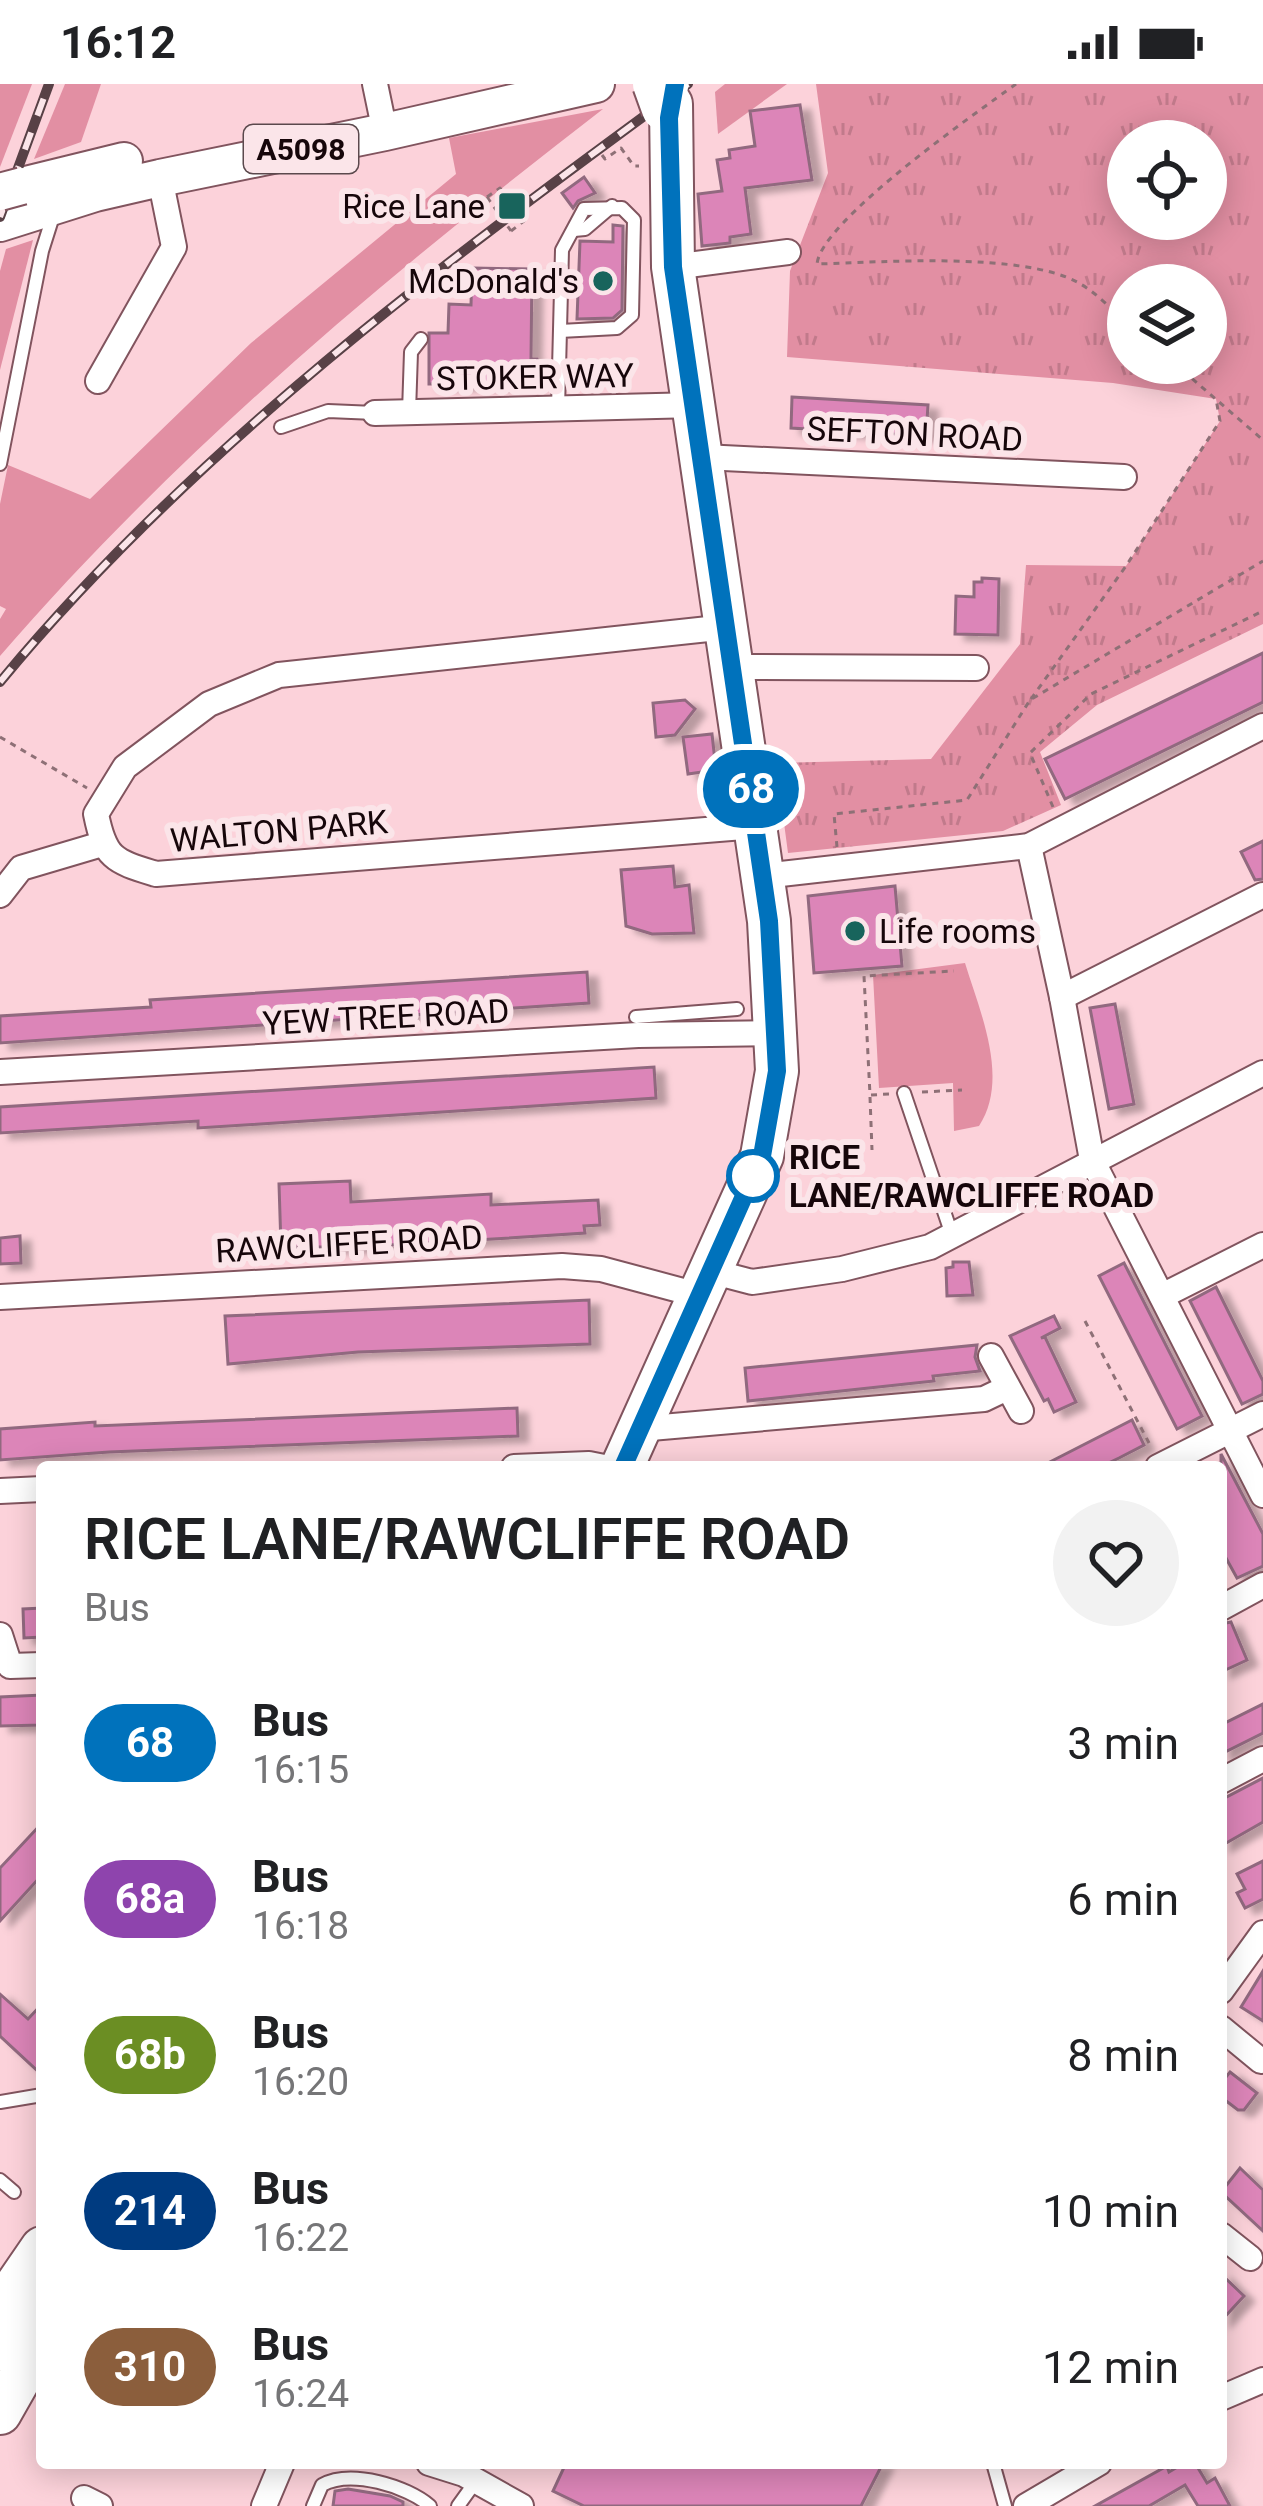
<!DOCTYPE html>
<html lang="en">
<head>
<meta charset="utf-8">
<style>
	:root { --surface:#fff; --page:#f2f2f2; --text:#202124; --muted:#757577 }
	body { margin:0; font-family:Roboto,sans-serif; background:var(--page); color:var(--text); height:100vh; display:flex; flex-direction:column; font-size:45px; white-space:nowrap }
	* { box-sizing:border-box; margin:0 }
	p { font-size:39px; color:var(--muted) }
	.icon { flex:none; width:66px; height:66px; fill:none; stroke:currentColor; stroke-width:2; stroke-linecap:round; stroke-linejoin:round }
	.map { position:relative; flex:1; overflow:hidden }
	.details { position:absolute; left:36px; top:1377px; width:1191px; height:1008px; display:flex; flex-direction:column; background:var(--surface); border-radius:12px; box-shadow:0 6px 30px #0003 }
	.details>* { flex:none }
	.badge { padding:0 24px; border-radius:39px; font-size:42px; line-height:78px }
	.buttons { position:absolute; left:1107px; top:36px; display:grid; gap:24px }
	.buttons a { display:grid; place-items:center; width:120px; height:120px; border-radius:50%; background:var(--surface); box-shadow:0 6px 30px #0003; font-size:60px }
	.map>.badge { position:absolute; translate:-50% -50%; box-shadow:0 0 0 6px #fff }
	.round { display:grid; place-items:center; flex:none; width:126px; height:126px; border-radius:63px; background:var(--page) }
	.head { display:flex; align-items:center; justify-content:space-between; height:204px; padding:0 48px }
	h1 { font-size:57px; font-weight:600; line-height:90px }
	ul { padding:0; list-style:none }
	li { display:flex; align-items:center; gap:36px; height:156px; padding:0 48px }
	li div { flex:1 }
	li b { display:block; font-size:45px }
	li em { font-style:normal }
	li .badge { min-width:132px; font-weight:700; text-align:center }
	.status { display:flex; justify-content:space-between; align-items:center; height:84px; padding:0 60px; background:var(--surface); direction:ltr }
	.status svg { height:33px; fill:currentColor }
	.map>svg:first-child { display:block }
	.grass { fill:#e28fa3 }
	.park { fill:url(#park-tufts); fill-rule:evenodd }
	.building { fill:#dc85b8; stroke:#91697f; stroke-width:3; filter:url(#shadow) }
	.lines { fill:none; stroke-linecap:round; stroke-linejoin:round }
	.lane-casing { stroke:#81545e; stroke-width:16 }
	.street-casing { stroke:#81545e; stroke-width:28 }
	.primary-casing { stroke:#81545e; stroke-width:40 }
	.highway-casing { stroke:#81545e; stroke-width:46 }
	.path { stroke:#8e7076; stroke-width:3; stroke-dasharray:6 6; stroke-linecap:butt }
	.lane { stroke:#fff; stroke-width:12 }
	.street { stroke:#fff; stroke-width:24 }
	.primary { stroke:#fff; stroke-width:36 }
	.highway { stroke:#fff; stroke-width:42 }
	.rail-casing { stroke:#584146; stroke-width:10 }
	.rail { stroke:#fbe5e9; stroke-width:6; stroke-dasharray:18; stroke-linecap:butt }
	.primary-bridge-casing { stroke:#81545e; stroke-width:40; stroke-linecap:butt }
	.highway-bridge-casing { stroke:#81545e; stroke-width:46; stroke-linecap:butt }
	.path-bridge { stroke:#8e7076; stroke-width:3; stroke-dasharray:6 6; stroke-linecap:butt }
	.primary-bridge { stroke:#fff; stroke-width:36 }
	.highway-bridge { stroke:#fff; stroke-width:42 }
	.line-casing { stroke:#fff; stroke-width:27 }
	.line { stroke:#0072bc; stroke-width:18 }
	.poi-dot { fill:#18645c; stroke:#fbe5e9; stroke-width:4.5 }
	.stop-dot { fill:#fff; stroke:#0072bc; stroke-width:6 }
	.labels { text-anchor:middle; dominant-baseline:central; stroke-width:12; stroke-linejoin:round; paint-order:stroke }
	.shield { fill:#fbe5e9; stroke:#5b494d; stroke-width:3 }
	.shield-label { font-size:30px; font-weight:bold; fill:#16060a }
	.poi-label { font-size:33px; fill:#16060a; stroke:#fbe5e9; text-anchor:end }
	.street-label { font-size:33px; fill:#16060a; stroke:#fbe5e9 }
	.stop-label { font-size:33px; font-weight:bold; fill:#16060a; stroke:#fbe5e9; text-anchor:start }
</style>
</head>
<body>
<div class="status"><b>16:12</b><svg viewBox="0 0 49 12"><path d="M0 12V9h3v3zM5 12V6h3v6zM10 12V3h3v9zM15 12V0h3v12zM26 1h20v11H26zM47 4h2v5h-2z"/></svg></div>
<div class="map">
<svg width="1263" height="2422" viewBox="0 0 1263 2422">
	<defs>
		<pattern id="park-tufts" width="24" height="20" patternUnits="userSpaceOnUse" patternTransform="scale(3)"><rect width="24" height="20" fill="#e28fa3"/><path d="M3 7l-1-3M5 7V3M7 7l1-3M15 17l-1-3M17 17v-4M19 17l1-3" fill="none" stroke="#c17a8b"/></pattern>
		<filter id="shadow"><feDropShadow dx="10" dy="5.5" stdDeviation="3" flood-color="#0004"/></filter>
	</defs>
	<rect width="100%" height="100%" fill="#fcd2da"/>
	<g class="grass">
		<polygon points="0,0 32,0 0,83"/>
		<polygon points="65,0 101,0 81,58 34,75"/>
		<polygon points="725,0 787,0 718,50 715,8"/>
		<path d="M603,25C388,191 179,365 0,572V535L6,525L0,522V420L8,381L90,415L251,259L456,90L449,54Z"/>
		<polygon points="33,156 0,286 0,187 6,165"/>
		<path d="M965,879C980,928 1010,995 979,1042L954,1047L953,999L879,1004L873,891Z"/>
	</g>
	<path class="park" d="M816,0H1263V540L1097,621L1040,668L1061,721L1003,747L788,769L776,679L931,675L1020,560L1026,481L1126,482L1220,337L1216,315L1113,299L787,273L790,187L828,89ZM1128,57H1206V135H1128ZM1128,201H1206V279H1128Z"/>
	<g class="building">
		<polygon points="800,21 812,96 745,104 751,150 730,153 730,159 702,162 698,110 722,107 717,76 730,74 729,66 755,62 750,27"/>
		<polygon points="584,93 595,109 578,117 573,124 562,109"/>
		<polygon points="613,141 623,142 622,226 613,234 577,235 580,157 613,158"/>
		<polygon points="472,184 532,185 531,275 537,275 537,300 429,300 429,249 448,249 449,220 471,221"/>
		<polygon points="792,313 928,321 926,352 791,344"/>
		<polygon points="982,494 999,495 998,551 955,550 956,512 974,513 974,498 982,498"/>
		<polygon points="1263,569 1263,618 1065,715 1045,675"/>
		<polygon points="685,616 695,625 675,651 656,653 653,619"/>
		<polygon points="712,650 716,686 688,690 683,653"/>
		<polygon points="1263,757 1263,795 1255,796 1241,768"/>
		<polygon points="673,782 675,803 689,801 694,849 652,850 626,842 621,786"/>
		<polygon points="895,802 902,882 814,889 808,812"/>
		<polygon points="587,888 589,919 0,959 0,932 151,923 150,916"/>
		<polygon points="1115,920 1134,1020 1109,1025 1090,924"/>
		<polygon points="654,983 656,1014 198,1044 198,1037 0,1049 0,1023"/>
		<polygon points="350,1097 351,1118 491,1110 491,1121 598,1116 600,1141 584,1142 585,1149 493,1155 355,1163 281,1163 279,1100"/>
		<polygon points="20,1152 21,1179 0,1180 0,1154"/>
		<polygon points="953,1178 969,1178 973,1211 947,1212 946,1184 953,1183"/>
		<polygon points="1124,1179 1202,1332 1177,1345 1099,1192"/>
		<polygon points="1216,1203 1263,1297 1263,1310 1242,1320 1190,1217"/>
		<polygon points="589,1216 590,1260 358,1268 228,1280 225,1232"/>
		<polygon points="1054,1232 1060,1244 1041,1254 1045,1253 1076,1318 1054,1328 1048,1315 1044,1317 1010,1252"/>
		<polygon points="977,1261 975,1273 980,1287 933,1292 934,1297 748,1317 745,1284"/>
		<polygon points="517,1324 518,1352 109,1368 0,1376 0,1345 95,1338 95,1342"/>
		<polygon points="1132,1336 1144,1361 1119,1374 1100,1383 1040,1383"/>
		<polygon points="1221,1370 1263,1450 1263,1482 1237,1494 1221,1465"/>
		<polygon points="42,1524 42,1553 24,1554 23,1525"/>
		<polygon points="1231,1538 1247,1576 1221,1588 1221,1540"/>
		<polygon points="42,1611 42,1641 0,1642 0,1613"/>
		<polygon points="1263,1620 1263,1649 1221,1670 1221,1641"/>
		<polygon points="1263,1694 1263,1738 1221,1762 1221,1716"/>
		<polygon points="42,1739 42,1791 0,1837 0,1784"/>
		<polygon points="1263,1777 1263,1815 1245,1824 1237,1809 1245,1805 1237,1790"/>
		<polygon points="1263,1887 1263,1937 1241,1923"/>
		<polygon points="0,1910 28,1935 42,1920 42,1991 0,1952"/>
		<polygon points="1230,1988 1257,2009 1244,2026 1238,2026 1221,2013 1221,1999"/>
		<polygon points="1240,2084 1263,2106 1263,2147 1221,2108"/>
		<polygon points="1221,2190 1244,2212 1221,2237"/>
		<polygon points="566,2379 883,2379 861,2422 584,2422 553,2407"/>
		<polygon points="1184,2379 1195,2379 1207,2399 1215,2394 1230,2422 1198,2422 1185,2401 1149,2422 1095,2422 1167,2382 1169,2388"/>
		<polygon points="348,2405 390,2412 403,2418 403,2422 333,2422 335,2407"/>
	</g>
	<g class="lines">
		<defs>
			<g id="lane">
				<polyline points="574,146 585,145 612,122"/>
				<polyline points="558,325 562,166 584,125 622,124 634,136 632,231 617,244 560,247"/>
				<polyline points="409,328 411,268 421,255"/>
				<polyline points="281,343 328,327 375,329"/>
				<polyline points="0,380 42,167 54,129"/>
				<polyline points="636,933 737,925"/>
				<polyline points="904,1009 952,1151"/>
				<polyline points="0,2018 42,2011"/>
				<polyline points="0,2096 14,2108"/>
				<polyline points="993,2379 1005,2422"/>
				<path d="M313,2422L322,2401C351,2385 407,2402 430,2422"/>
				<polyline points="458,2422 476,2397"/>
			</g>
			<g id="street">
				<polyline points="375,0 385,48"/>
				<polyline points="673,183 788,168"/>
				<polyline points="98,297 174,163 160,94"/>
				<polyline points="375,329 696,321"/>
				<polyline points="703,373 1124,393"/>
				<path d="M727,543L279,591L209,620L125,683L96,730C105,775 114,777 156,790L756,742"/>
				<polyline points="734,583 976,584"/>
				<polyline points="1029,762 1062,913 1092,1076 1263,1411"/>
				<polyline points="763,792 1029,762 1263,642"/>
				<polyline points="0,811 21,784 102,760"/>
				<polyline points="1062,913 1263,811"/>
				<polyline points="0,988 638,951 777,949"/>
				<polyline points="710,1187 752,1198 842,1185 930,1163 1263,989"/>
				<polyline points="1162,1212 1263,1161"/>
				<polyline points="0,1213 562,1182 601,1185 698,1211"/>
				<polyline points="991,1272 1021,1327"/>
				<polyline points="639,1345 984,1315 1007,1304"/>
				<polyline points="514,1383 589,1380 604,1383"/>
				<polyline points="1158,1383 1263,1330"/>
				<polyline points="0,1407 42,1405"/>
				<polyline points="1221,1524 1263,1501"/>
				<polyline points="0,1551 10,1582 42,1581"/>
				<polyline points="1221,1697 1263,1675"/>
				<polyline points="1221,1907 1263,1849"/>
				<polyline points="1221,1944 1261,1977"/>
				<polyline points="1221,2151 1250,2174"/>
				<polyline points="0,2248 24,2236 42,2209"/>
				<polyline points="0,2274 18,2252 34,2246"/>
				<polyline points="1221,2314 1263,2296"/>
				<polyline points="429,2379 464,2390 521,2422"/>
				<polyline points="84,2414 100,2422"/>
				<polyline points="264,2422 282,2379"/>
				<polyline points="1026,2422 1099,2379"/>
			</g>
			<g id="primary">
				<polyline points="22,102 124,77"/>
				<polyline points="0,139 95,109 160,94 385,48 596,0"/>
			</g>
			<g id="highway">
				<polyline points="622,1383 762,1072 777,987 769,837 673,183 671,20"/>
				<polyline points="0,2225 42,2164"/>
				<polyline points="0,2329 42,2255"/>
			</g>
		</defs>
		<use href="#lane" class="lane-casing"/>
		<use href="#street" class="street-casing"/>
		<use href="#primary" class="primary-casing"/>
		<use href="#highway" class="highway-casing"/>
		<g class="path">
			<path d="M1016,0C976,29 821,137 817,180C883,178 1021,168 1077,198C1096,208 1112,226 1128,240"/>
			<polyline points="602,71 605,75 621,64 634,82 639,82"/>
			<polyline points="487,113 500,104 504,110"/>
			<polyline points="511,147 524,137 519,131"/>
			<polyline points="1174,279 1263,356"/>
			<polyline points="1031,615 1126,482 1220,337 1216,315"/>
			<polyline points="0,653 87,704"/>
			<polyline points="1053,723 1030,669 1091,610 1263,527"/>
			<polyline points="837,763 834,730 967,716 1030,616 1263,477"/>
			<polyline points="922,1008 962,1006"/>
			<polyline points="889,1010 870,1011 864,892 954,887"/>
			<polyline points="870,1013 872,1066"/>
			<polyline points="1085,1237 1149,1359"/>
		</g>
		<use href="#lane" class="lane"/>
		<use href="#street" class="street"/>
		<use href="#primary" class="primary"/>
		<use href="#highway" class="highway"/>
		<defs>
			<g id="rail">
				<polyline points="0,133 49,0"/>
				<path d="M0,598C194,363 443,179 688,0"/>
			</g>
		</defs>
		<use href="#rail" class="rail-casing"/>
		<use href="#rail" class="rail"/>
		<defs>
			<polyline id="primary-bridge" points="0,108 22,102"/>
			<polyline id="highway-bridge" points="654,0 663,25"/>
		</defs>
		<use href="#primary-bridge" class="primary-bridge-casing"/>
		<use href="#highway-bridge" class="highway-bridge-casing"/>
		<polyline class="path-bridge" points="487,113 511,147"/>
		<use href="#primary-bridge" class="primary-bridge"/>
		<use href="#highway-bridge" class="highway-bridge"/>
	</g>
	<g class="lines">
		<defs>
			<polyline id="line" points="623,1383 762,1072 777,987 769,837 673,183 669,34 675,0"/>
		</defs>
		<use href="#line" class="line-casing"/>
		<use href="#line" class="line"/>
	</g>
	<g class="poi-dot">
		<rect x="497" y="107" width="30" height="30" rx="6"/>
		<circle cx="603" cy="197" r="12"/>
		<circle cx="855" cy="847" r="12"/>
	</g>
	<circle class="stop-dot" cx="753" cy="1092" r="24"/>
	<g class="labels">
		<rect class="shield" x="244" y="41" width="114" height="48" rx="9"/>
		<g class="shield-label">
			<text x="301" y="65">A5098</text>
		</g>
		<g class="poi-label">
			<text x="485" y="122">Rice Lane</text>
			<text x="579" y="197">McDonald's</text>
			<text x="879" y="847" text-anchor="start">Life rooms</text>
		</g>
		<g class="street-label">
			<text transform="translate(535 293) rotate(-1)">STOKER WAY</text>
			<text transform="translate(915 350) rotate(3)">SEFTON ROAD</text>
			<text transform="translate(279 747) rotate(-5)">WALTON PARK</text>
			<text transform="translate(386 933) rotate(-3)">YEW TREE ROAD</text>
			<text transform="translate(349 1160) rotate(-3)">RAWCLIFFE ROAD</text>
		</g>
		<g class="stop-label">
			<text x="789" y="1073">RICE<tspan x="789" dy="38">LANE/RAWCLIFFE ROAD</tspan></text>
		</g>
	</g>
</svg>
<div class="buttons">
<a><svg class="icon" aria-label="locate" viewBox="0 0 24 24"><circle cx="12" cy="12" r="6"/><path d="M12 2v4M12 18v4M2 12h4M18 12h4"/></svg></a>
<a><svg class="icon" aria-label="layers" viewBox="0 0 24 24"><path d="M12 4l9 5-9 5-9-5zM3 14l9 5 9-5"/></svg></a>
</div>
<b class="badge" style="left:751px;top:705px;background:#0072bc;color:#fff">68</b>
<section class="details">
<div class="head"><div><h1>RICE LANE/RAWCLIFFE ROAD</h1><p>Bus</p></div><a class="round"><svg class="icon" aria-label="heart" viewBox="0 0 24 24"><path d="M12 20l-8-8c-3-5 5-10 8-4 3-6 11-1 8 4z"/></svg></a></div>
<ul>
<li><span class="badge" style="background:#0072bc;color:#fff">68</span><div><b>Bus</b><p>16:15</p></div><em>3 min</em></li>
<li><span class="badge" style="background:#8e44ad;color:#fff">68a</span><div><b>Bus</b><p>16:18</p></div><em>6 min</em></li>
<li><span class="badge" style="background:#6b8e23;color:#fff">68b</span><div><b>Bus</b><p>16:20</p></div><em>8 min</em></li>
<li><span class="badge" style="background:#003b80;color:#fff">214</span><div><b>Bus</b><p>16:22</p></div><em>10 min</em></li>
<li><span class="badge" style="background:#8b5e3c;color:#fff">310</span><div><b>Bus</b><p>16:24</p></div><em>12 min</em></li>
</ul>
</section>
</div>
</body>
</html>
